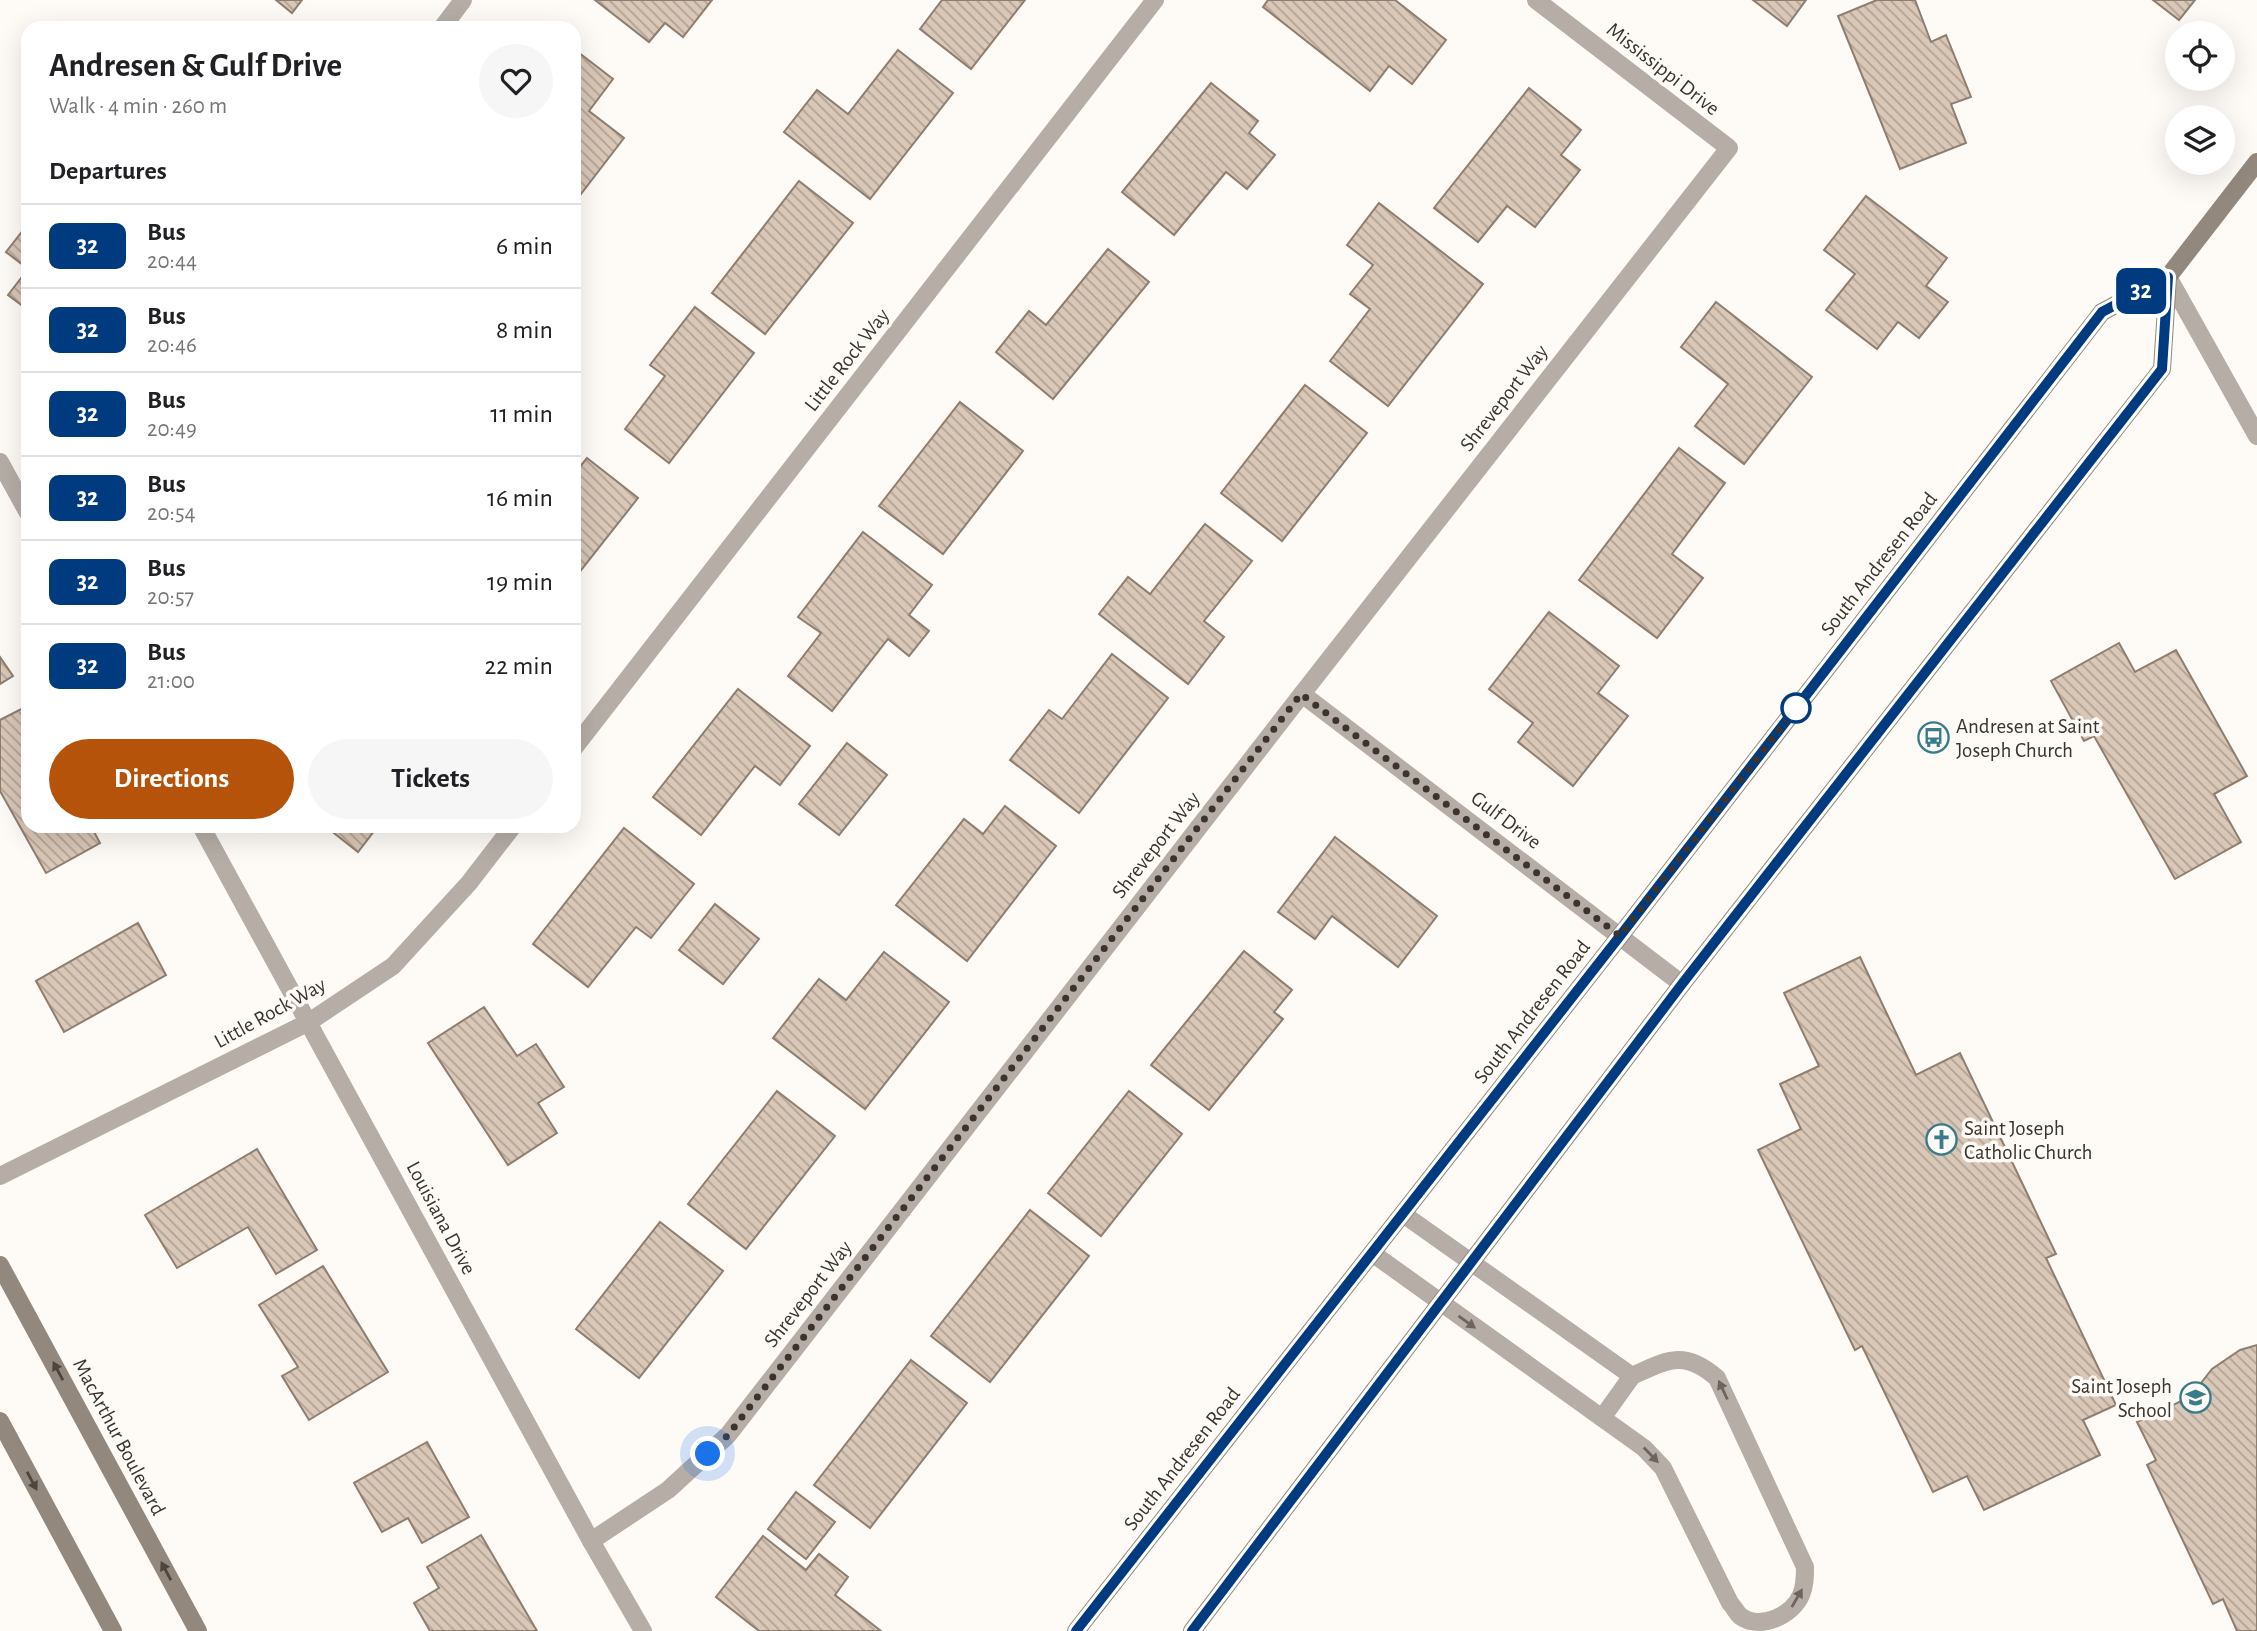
<!DOCTYPE html>
<html lang="en">
<head>
<meta charset="utf-8">
<style>
	:root { --surface:#fff; --page:#f6f6f6; --text:#202124; --muted:#757577; --line:#e0e0e0; --accent:#b45309 }
	body { margin:0; font-family:"Alegreya Sans",sans-serif; background:var(--page); color:var(--text); height:100vh; display:flex; flex-direction:column; font-size:26px; white-space:nowrap }
	* { box-sizing:border-box; margin:0 }
	p { font-size:23px; color:var(--muted) }
	.icon { flex:none; width:38px; height:38px; fill:none; stroke:currentColor; stroke-width:2; stroke-linecap:round; stroke-linejoin:round }
	.map { position:relative; flex:1; overflow:hidden }
	.sheet { position:absolute; left:21px; top:21px; width:560px; height:812px; display:flex; flex-direction:column; background:var(--surface); border-radius:21px; box-shadow:0 7px 28px #0002 }
	.sheet>* { flex:none }
	.badge { padding:0 14px; border-radius:10px; font-size:24px; line-height:46px }
	.tools { position:absolute; left:2165px; top:21px; display:grid; gap:14px }
	.tools a { display:grid; place-items:center; width:70px; height:70px; border-radius:50%; background:var(--surface); box-shadow:0 7px 28px #0002; font-size:35px }
	.you { position:absolute; width:35px; height:35px; margin:-18px; border:5px solid #fff; border-radius:50%; background:#1a73e8; box-shadow:0 0 0 10px #1a73e833 }
	.map>.badge { position:absolute; translate:-50% -50%; box-shadow:0 0 0 4px #fff }
	h2 { padding:0 28px; font-size:26px; line-height:63px }
	.round { display:grid; place-items:center; flex:none; width:74px; height:74px; border-radius:37px; background:var(--page) }
	.headline { display:flex; align-items:center; justify-content:space-between; height:119px; padding:0 28px }
	h1 { font-size:33px; font-weight:700; line-height:52px }
	.button { display:flex; gap:14px; margin-top:auto; padding:14px 28px }
	.button a { flex:1; height:80px; border-radius:42px; background:var(--accent); color:#fff; font-size:28px; font-weight:700; line-height:80px; text-align:center }
	.button a+a { background:var(--page); color:var(--text) }
	ul { padding:0; list-style:none }
	li { display:flex; align-items:center; gap:21px; height:84px; padding:0 28px; border-top:2px solid var(--line) }
	li div { flex:1 }
	li b { display:block; font-size:26px }
	li em { font-style:normal }
	li .badge { min-width:77px; font-weight:700; text-align:center }
	.map>svg:first-child { display:block }
	.building { fill:url(#building-back-hatch); stroke:#8e7e6f; stroke-width:2 }
	.lines { fill:none; stroke-linecap:round; stroke-linejoin:round }
	.lane { stroke:#b5ada6; stroke-width:18 }
	.street { stroke:#b5ada6; stroke-width:18 }
	.secondary { stroke:#93887d; stroke-width:18 }
	.oneway { fill:#6c645e }
	.oneway2 { fill:#4d453e }
	.line-casing { stroke:#fff; stroke-width:16 }
	.line { stroke:#003b80; stroke-width:10 }
	.walk { stroke:#3b342e; stroke-width:7; stroke-dasharray:0 12.6 }
	.stop-dot { fill:#fff; stroke:#003b80; stroke-width:3.5 }
	.labels { text-anchor:middle; dominant-baseline:central; stroke-width:7; stroke-linejoin:round; paint-order:stroke }
	.street-label { font-size:21px; fill:#3b342e; stroke:#fefbf7 }
	.poi-label { font-size:21px; fill:#3b342e; stroke:#fefbf7; text-anchor:start }
</style>
</head>
<body>
<div class="map">
<svg width="2257" height="1631" viewBox="0 0 2257 1631">
	<defs>
		<pattern id="building-back-hatch" width="6" height="6" patternUnits="userSpaceOnUse" patternTransform="scale(1.75)"><rect width="6" height="6" fill="#d9c7b7"/><path d="M-1 5l2 2M0 0l6 6M5-1l2 2" fill="none" stroke="#b1a295"/></pattern>
	</defs>
	<rect width="100%" height="100%" fill="#fefbf7"/>
	<g class="building">
		<polygon points="276,0 302,0 292,13"/>
		<polygon points="595,0 712,0 683,37 665,23 649,42"/>
		<polygon points="942,0 1025,0 971,69 920,29"/>
		<polygon points="1268,0 1395,0 1446,40 1412,84 1389,66 1370,91 1263,7"/>
		<polygon points="1753,0 1806,0 1787,26"/>
		<polygon points="1877,0 1915,0 1931,42 1946,35 1971,97 1951,104 1966,143 1900,169 1838,16"/>
		<polygon points="2153,0 2195,0 2179,20"/>
		<polygon points="574,49 613,79 589,111 624,138 574,203"/>
		<polygon points="898,50 953,93 870,199 784,132 817,90 848,114"/>
		<polygon points="1211,83 1258,121 1249,133 1275,155 1247,189 1226,172 1174,235 1122,192"/>
		<polygon points="1529,88 1581,130 1561,155 1580,170 1535,227 1507,206 1478,242 1434,208"/>
		<polygon points="799,181 853,223 765,334 712,293"/>
		<polygon points="1866,196 1947,258 1926,286 1948,302 1919,338 1898,322 1877,349 1826,310 1855,274 1824,250"/>
		<polygon points="1379,203 1483,284 1388,406 1330,361 1370,309 1350,294 1373,265 1347,245"/>
		<polygon points="28,224 28,310 8,295 28,269 6,252"/>
		<polygon points="1108,249 1149,282 1053,399 996,352 1029,311 1046,325"/>
		<polygon points="1716,302 1812,377 1744,464 1695,426 1728,384 1681,347"/>
		<polygon points="695,307 754,353 669,463 625,429 665,376 650,365"/>
		<polygon points="1305,385 1367,433 1282,541 1221,493"/>
		<polygon points="960,402 1023,451 943,554 879,506"/>
		<polygon points="1679,448 1725,483 1672,554 1703,578 1657,638 1579,580"/>
		<polygon points="587,458 638,498 574,579 574,474"/>
		<polygon points="1205,524 1252,561 1204,621 1224,637 1188,684 1099,614 1128,577 1150,594"/>
		<polygon points="863,532 932,585 909,615 929,631 909,656 888,639 832,711 788,676 821,633 798,617"/>
		<polygon points="1549,612 1619,666 1598,693 1628,716 1573,786 1518,742 1533,723 1489,689"/>
		<polygon points="2119,643 2135,672 2176,650 2247,776 2214,794 2241,842 2175,879 2094,736 2084,741 2051,681"/>
		<polygon points="1112,654 1168,698 1079,813 1010,760 1049,710 1062,719"/>
		<polygon points="0,657 13,676 0,684"/>
		<polygon points="738,689 810,746 780,785 755,766 701,835 653,797"/>
		<polygon points="25,707 28,713 28,826 91,826 100,843 46,873 0,791 0,720"/>
		<polygon points="847,743 887,775 839,835 799,804"/>
		<polygon points="1005,806 1056,846 967,961 896,905 964,819 983,834"/>
		<polygon points="325,826 378,826 358,852"/>
		<polygon points="624,828 694,884 651,938 636,927 588,987 533,944"/>
		<polygon points="1335,837 1437,916 1398,967 1332,916 1315,939 1278,912"/>
		<polygon points="715,904 759,939 723,984 679,950"/>
		<polygon points="138,923 166,975 64,1032 36,981"/>
		<polygon points="1244,951 1292,990 1274,1012 1283,1019 1209,1110 1151,1065"/>
		<polygon points="884,952 949,1002 865,1109 773,1038 819,979 846,1000"/>
		<polygon points="1860,957 1916,1075 1960,1053 2056,1254 2046,1258 2116,1405 2083,1420 2100,1455 1984,1510 1967,1476 1933,1492 1862,1346 1855,1350 1758,1150 1801,1129 1780,1084 1819,1066 1784,993"/>
		<polygon points="484,1007 517,1056 536,1044 564,1087 538,1103 557,1133 508,1165 428,1043"/>
		<polygon points="777,1091 835,1136 746,1249 688,1204"/>
		<polygon points="1129,1091 1182,1134 1101,1236 1048,1193"/>
		<polygon points="257,1149 317,1250 276,1274 248,1227 177,1268 145,1215"/>
		<polygon points="1030,1210 1089,1256 990,1382 931,1336"/>
		<polygon points="660,1222 723,1271 639,1378 576,1329"/>
		<polygon points="323,1266 388,1372 309,1420 282,1376 298,1367 259,1305"/>
		<polygon points="2257,1345 2257,1631 2237,1631 2223,1599 2213,1604 2147,1465 2156,1460 2137,1422 2190,1397 2212,1369 2240,1350"/>
		<polygon points="911,1360 967,1403 870,1528 814,1485"/>
		<polygon points="427,1442 469,1517 422,1543 408,1518 382,1532 354,1483"/>
		<polygon points="796,1492 835,1522 806,1559 768,1529"/>
		<polygon points="481,1535 537,1631 430,1631 414,1603 439,1588 427,1567"/>
		<polygon points="763,1536 806,1570 819,1554 848,1577 835,1595 881,1631 759,1631 716,1597"/>
	</g>
	<g class="lines">
		<g class="lane">
			<path d="M1372,1253L1644,1448L1663,1468L1730,1603C1733,1606 1737,1613 1740,1616C1760,1631 1793,1615 1801,1595C1805,1586 1805,1577 1805,1567L1717,1378C1684,1349 1667,1360 1632,1376L1403,1214"/>
			<polyline points="1602,1418 1632,1376"/>
		</g>
		<g class="street">
			<polyline points="442,28 463,0"/>
			<polyline points="2168,277 2257,436"/>
			<polyline points="0,462 28,513"/>
			<polyline points="1302,694 1682,984"/>
			<polyline points="574,748 1155,0"/>
			<polyline points="201,826 591,1541 643,1631"/>
			<polyline points="0,1176 309,1022 393,966 469,883 513,826"/>
			<polyline points="591,1541 668,1490 728,1435 1302,694 1729,148 1536,0"/>
		</g>
		<g class="secondary">
			<polyline points="0,1265 198,1631"/>
			<polyline points="0,1421 113,1631"/>
			<polyline points="1076,1631 1620,936 2102,312 2168,277 2257,162"/>
			<polyline points="1192,1631 1682,984 2162,369 2168,277"/>
		</g>
	</g>
	<defs><path id="oneway-solid" d="M-6-.8H1V-3.2L6.5 0L1 3.2V.8H-6Z" transform="scale(1.75)"/></defs>
	<g class="oneway">
		<use href="#oneway-solid" transform="translate(1467 1322) rotate(36)"/>
		<use href="#oneway-solid" transform="translate(1723 1390) rotate(-115)"/>
		<use href="#oneway-solid" transform="translate(1651 1455) rotate(46)"/>
		<use href="#oneway-solid" transform="translate(1797 1598) rotate(-60)"/>
	</g>
	<g class="oneway2">
		<use href="#oneway-solid" transform="translate(58 1371) rotate(-118)"/>
		<use href="#oneway-solid" transform="translate(32 1481) rotate(62)"/>
		<use href="#oneway-solid" transform="translate(166 1571) rotate(-118)"/>
	</g>
	<g class="lines">
		<defs>
			<polyline id="line" points="1076,1631 1620,936 2102,312 2168,277 2162,369 1682,984 1192,1631"/>
		</defs>
		<use href="#line" class="line-casing"/>
		<use href="#line" class="line"/>
		<polyline class="walk" points="708,1454 728,1435 1301,694 1620,936 1803,699 1796,708"/>
	</g>
	<defs>
		<symbol id="bus-ring" viewBox="-11 -11 22 22"><circle r="9.5" fill="#fefbf7" stroke="#387c8b" stroke-width="1.5"/><path d="M-5-6H5V4H4V6H2V4H-2V6H-4V4H-5ZM-3.5-4V0h7V-4ZM-3.5 1.2v1.5H-2V1.2ZM2 1.2v1.5H3.5V1.2Z" fill="#387c8b"/></symbol>
		<symbol id="church-ring" viewBox="-11 -11 22 22"><circle r="9.5" fill="#fefbf7" stroke="#387c8b" stroke-width="1.5"/><path d="M-1.2-6h2.4v3.5h3.3v2.4h-3.3V6h-2.4V-.1h-3.3v-2.4h3.3Z" fill="#387c8b"/></symbol>
		<symbol id="school-ring" viewBox="-11 -11 22 22"><circle r="9.5" fill="#fefbf7" stroke="#387c8b" stroke-width="1.5"/><path d="M0-5L7-2L0 1L-7-2ZM-4 1L0 2.5L4 1V4Q0 6-4 4Z" fill="#387c8b"/></symbol>
	</defs>
	<g fill-rule="evenodd">
		<use href="#bus-ring" x="1916" y="720" width="35" height="35"/>
		<use href="#church-ring" x="1924" y="1122" width="35" height="35"/>
		<use href="#school-ring" x="2178" y="1380" width="35" height="35"/>
	</g>
	<circle class="stop-dot" cx="1796" cy="708" r="14"/>
	<g class="labels">
		<g class="street-label">
			<text transform="translate(1663 69) rotate(38)">Mississippi Drive</text>
			<text transform="translate(847 360) rotate(-52)">Little Rock Way</text>
			<text transform="translate(1504 398) rotate(-52)">Shreveport Way</text>
			<text transform="translate(1879 564) rotate(-52)">South Andresen Road</text>
			<text transform="translate(1506 820) rotate(37)">Gulf Drive</text>
			<text transform="translate(1156 845) rotate(-52)">Shreveport Way</text>
			<text transform="translate(1532 1012) rotate(-52)">South Andresen Road</text>
			<text transform="translate(270 1013) rotate(-29)">Little Rock Way</text>
			<text transform="translate(441 1218) rotate(62)">Louisiana Drive</text>
			<text transform="translate(808 1294) rotate(-52)">Shreveport Way</text>
			<text transform="translate(119 1437) rotate(62)">MacArthur Boulevard</text>
			<text transform="translate(1182 1459) rotate(-52)">South Andresen Road</text>
		</g>
		<g class="poi-label">
			<text x="1956" y="726">Andresen at Saint<tspan x="1956" dy="24">Joseph Church</tspan></text>
			<text x="1964" y="1128">Saint Joseph<tspan x="1964" dy="24">Catholic Church</tspan></text>
			<text x="2172" y="1386" text-anchor="end">Saint Joseph<tspan x="2172" dy="24">School</tspan></text>
		</g>
	</g>
</svg>
<div class="tools">
<a><svg class="icon" aria-label="locate" viewBox="0 0 24 24"><circle cx="12" cy="12" r="6"/><path d="M12 2v4M12 18v4M2 12h4M18 12h4"/></svg></a>
<a><svg class="icon" aria-label="layers" viewBox="0 0 24 24"><path d="M12 4l9 5-9 5-9-5zM3 14l9 5 9-5"/></svg></a>
</div>
<div class="you" style="left:708px;top:1454px"></div>
<b class="badge" style="left:2141px;top:291px;background:#003b80;color:#fff">32</b>
<section class="sheet">
<div class="headline"><div><h1>Andresen &amp; Gulf Drive</h1><p>Walk · 4 min · 260 m</p></div><a class="round"><svg class="icon" aria-label="heart" viewBox="0 0 24 24"><path d="M12 20l-8-8c-3-5 5-10 8-4 3-6 11-1 8 4z"/></svg></a></div>
<h2>Departures</h2>
<ul>
<li><span class="badge" style="background:#003b80;color:#fff">32</span><div><b>Bus</b><p>20:44</p></div><em>6 min</em></li>
<li><span class="badge" style="background:#003b80;color:#fff">32</span><div><b>Bus</b><p>20:46</p></div><em>8 min</em></li>
<li><span class="badge" style="background:#003b80;color:#fff">32</span><div><b>Bus</b><p>20:49</p></div><em>11 min</em></li>
<li><span class="badge" style="background:#003b80;color:#fff">32</span><div><b>Bus</b><p>20:54</p></div><em>16 min</em></li>
<li><span class="badge" style="background:#003b80;color:#fff">32</span><div><b>Bus</b><p>20:57</p></div><em>19 min</em></li>
<li><span class="badge" style="background:#003b80;color:#fff">32</span><div><b>Bus</b><p>21:00</p></div><em>22 min</em></li>
</ul>
<div class="button"><a>Directions</a><a>Tickets</a></div>
</section>
</div>
</body>
</html>
